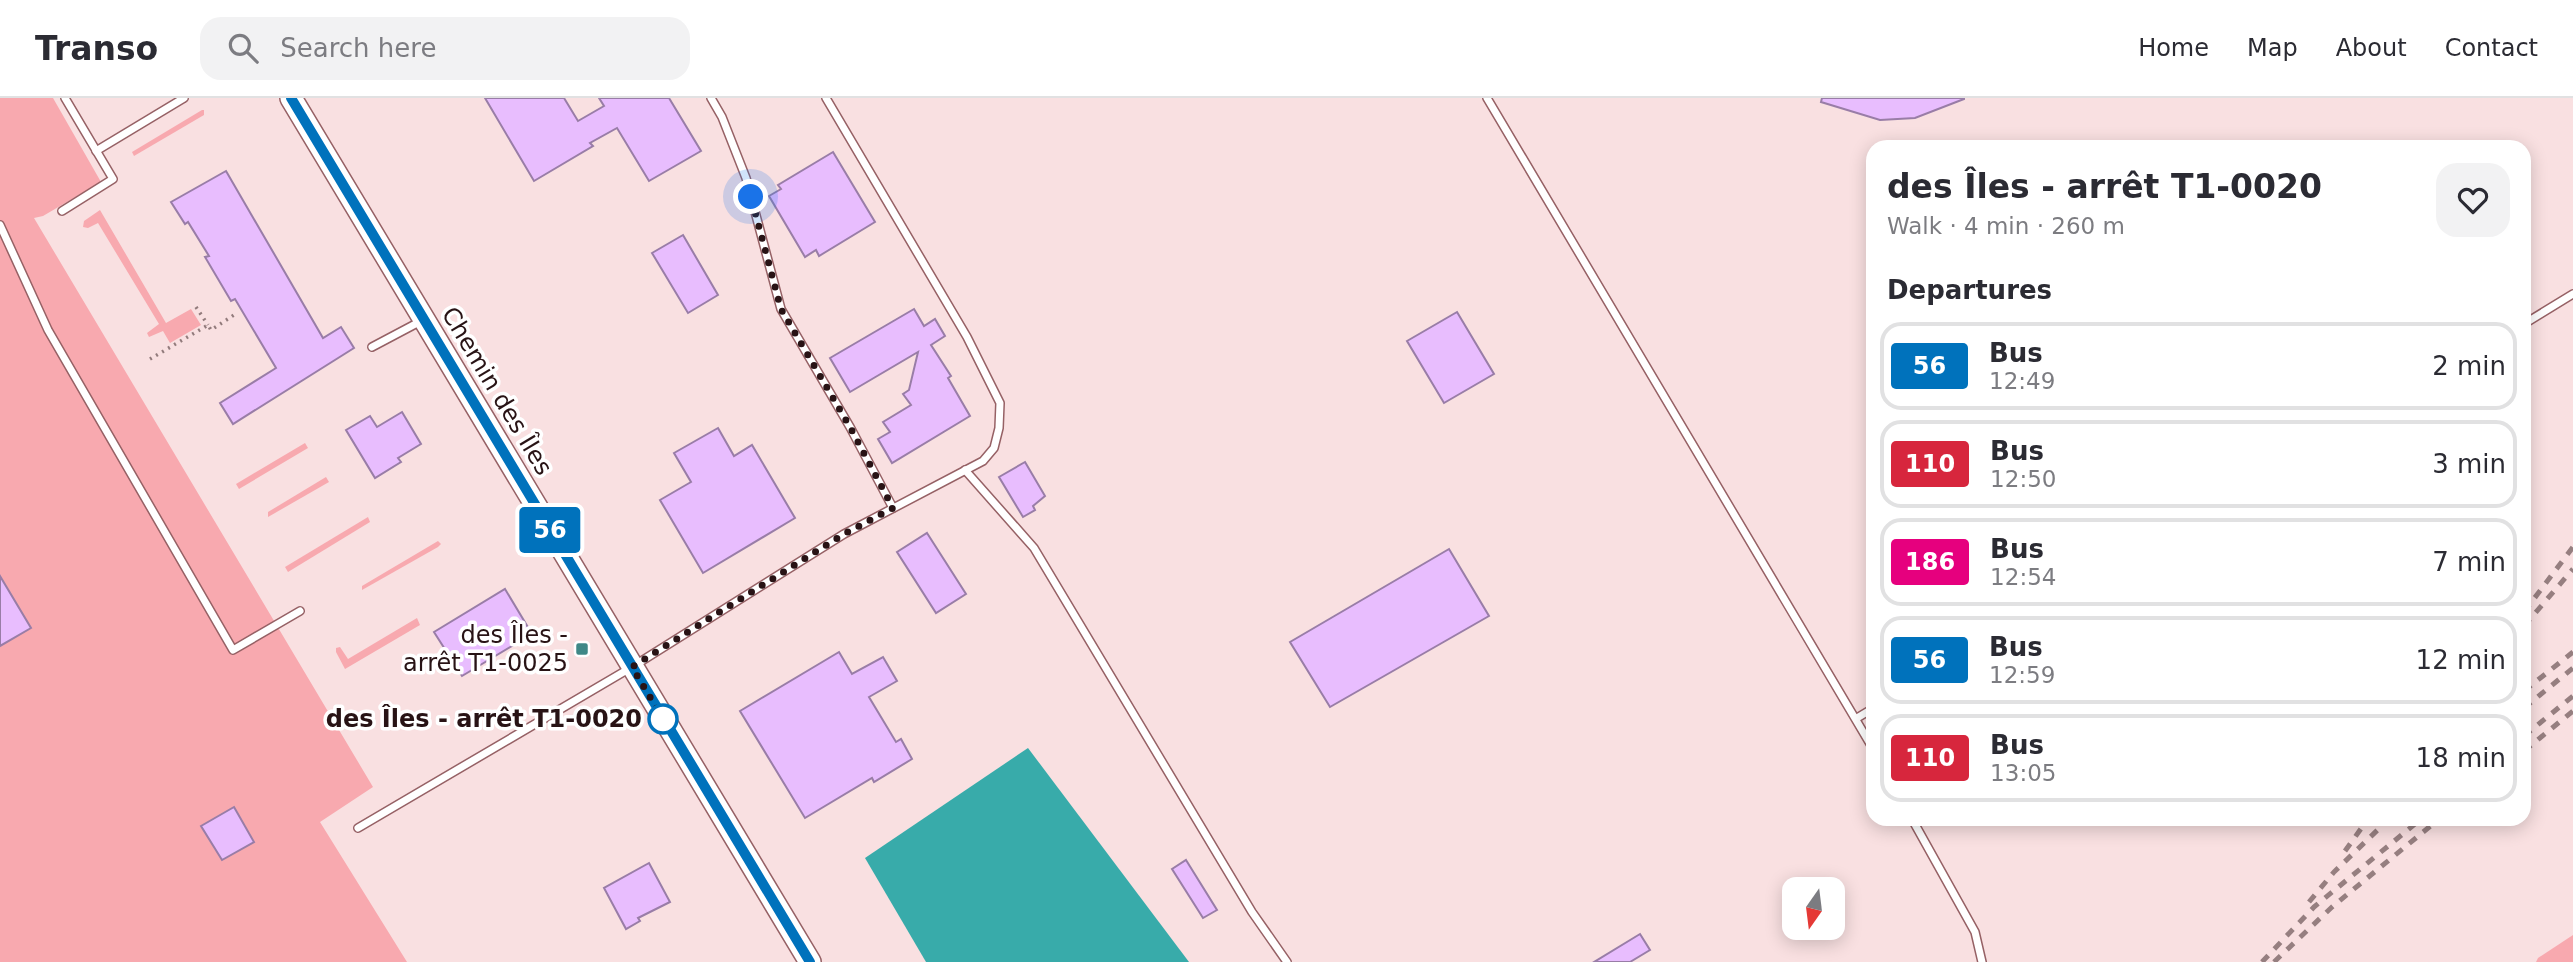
<!DOCTYPE html>
<html lang="en">
<head>
<meta charset="utf-8">
<style>
	:root { --surface:#fff; --page:#f2f2f3; --text:#2b2b33; --muted:#7c7c81; --line:#e1e1e2 }
	body { margin:0; font-family:"DejaVu Sans",sans-serif; background:var(--page); color:var(--text); height:100vh; display:flex; flex-direction:column; font-size:26px; white-space:nowrap }
	* { box-sizing:border-box; margin:0 }
	p { font-size:23px; color:var(--muted) }
	.icon { flex:none; width:38px; height:38px; fill:none; stroke:currentColor; stroke-width:2; stroke-linecap:round; stroke-linejoin:round }
	.map { position:relative; flex:1; overflow:hidden }
	.details { position:absolute; left:1866px; top:42px; width:665px; height:686px; display:flex; flex-direction:column; background:var(--surface); border-radius:21px; box-shadow:0 4px 18px #0003 }
	.details>* { flex:none }
	.badge { padding:0 14px; border-radius:5px; font-size:24px; line-height:46px }
	.needle { width:46px; rotate:194deg }
	.fabs { position:absolute; left:1782px; top:779px; display:grid; gap:14px }
	.fabs a { display:grid; place-items:center; width:63px; height:63px; border-radius:14px; background:var(--surface); box-shadow:0 4px 18px #0003; font-size:35px }
	.you { position:absolute; width:35px; height:35px; margin:-18px; border:5px solid #fff; border-radius:50%; background:#1a73e8; box-shadow:0 0 0 10px #1a73e833 }
	.map>.badge { position:absolute; translate:-50% -50%; box-shadow:0 0 0 4px #fff }
	h2 { padding:0 21px; font-size:26px; line-height:63px }
	.round { display:grid; place-items:center; flex:none; width:74px; height:74px; border-radius:21px; background:var(--page) }
	.overview { display:flex; align-items:center; justify-content:space-between; height:119px; padding:0 21px }
	h1 { font-size:33px; font-weight:800; line-height:52px }
	ul { padding:0; list-style:none }
	li { display:flex; align-items:center; gap:21px; height:88px; margin:0 14px 10px; padding:0 7px; border:4px solid var(--line); border-radius:21px }
	li div { flex:1 }
	li b { display:block; font-size:26px }
	li em { font-style:normal }
	li .badge { min-width:77px; font-weight:700; text-align:center }
	header { display:flex; align-items:center; gap:42px; box-sizing:border-box; height:98px; padding:0 35px; background:var(--surface); border-bottom:2px solid var(--line) }
	header strong { font-size:33px }
	nav { display:flex; gap:38px; margin-inline-start:auto; font-size:24px }
	.search { width:490px; height:63px; background:var(--page); display:flex; align-items:center; gap:18px; box-sizing:border-box; padding:0 24px; border-radius:21px; color:var(--muted); font-size:26px }
	.map>svg:first-child { display:block }
	.green { fill:#f8a9af }
	.water { fill:#38abaa }
	.building { fill:#e8bdfe; stroke:#997da7; stroke-width:2 }
	.lines { fill:none; stroke-linecap:round; stroke-linejoin:round }
	.lane-casing { stroke:#966165; stroke-width:10 }
	.secondary-casing { stroke:#966165; stroke-width:24 }
	.path { stroke:#927b7c; stroke-width:3.5; stroke-dasharray:2 5; stroke-linecap:butt }
	.lane { stroke:#fff; stroke-width:7 }
	.secondary { stroke:#fff; stroke-width:21 }
	.rail { stroke:#967f80; stroke-width:5; stroke-dasharray:9 9; stroke-linecap:butt }
	.line-casing { stroke:#fff; stroke-width:16 }
	.line { stroke:#0072bc; stroke-width:10 }
	.walk { stroke:#281315; stroke-width:7; stroke-dasharray:0 12.6 }
	.poi-dot { fill:#3f8887; stroke:#fff; stroke-width:2.5 }
	.stop-dot { fill:#fff; stroke:#0072bc; stroke-width:3.5 }
	.labels { text-anchor:middle; dominant-baseline:central; stroke-width:7; stroke-linejoin:round; paint-order:stroke }
	.street-label { font-size:24px; fill:#281315; stroke:#fff }
	.poi-label { font-size:24px; fill:#281315; stroke:#fff; text-anchor:end }
	.stop-label { font-size:24px; font-weight:bold; fill:#281315; stroke:#fff; text-anchor:end }
</style>
</head>
<body>
<header>
<strong>Transo</strong>
<div class="search"><svg class="icon" aria-label="search" viewBox="0 0 24 24"><circle cx="10" cy="10" r="6"/><path d="M15 15l6 6"/></svg>Search here</div>
<nav><a>Home</a><a>Map</a><a>About</a><a>Contact</a></nav>
</header>
<div class="map">
<svg width="2573" height="864" viewBox="0 0 2573 864">
	<rect width="100%" height="100%" fill="#f9e0e1"/>
	<g class="green">
		<polygon points="0,0 53,0 101,84 43,118 34,120 373,689 320,724 407,864 0,864"/>
		<polygon points="202,12 204,12 204,17 134,58 132,54"/>
		<polygon points="100,112 166,225 191,211 201,227 170,245 163,233 149,239 147,235 159,226 98,125 88,130 83,129 84,123"/>
		<polygon points="305,345 308,350 239,391 236,386"/>
		<polygon points="326,379 329,384 268,419 268,414"/>
		<polygon points="368,419 370,424 288,474 285,469"/>
		<polygon points="438,443 441,446 438,449 362,492 362,488"/>
		<polygon points="417,520 420,527 345,571 336,554 336,550 340,549 348,561"/>
		<polygon points="2573,837 2573,864 2536,864 2538,860"/>
	</g>
	<polygon class="water" points="1028,650 1189,864 926,864 865,760"/>
	<g class="building">
		<polygon points="485,0 564,0 578,23 604,8 599,0 669,0 701,53 649,83 617,30 590,45 593,48 534,83"/>
		<polygon points="1822,0 1964,0 1964,1 1915,20 1880,22 1821,4"/>
		<polygon points="833,54 875,124 819,158 816,152 805,159 769,98 781,91 778,87"/>
		<polygon points="226,73 323,240 341,229 354,250 233,326 220,305 276,270 235,201 231,203 205,159 209,158 188,124 185,126 171,104"/>
		<polygon points="683,137 718,197 688,215 652,155"/>
		<polygon points="914,211 924,228 935,221 945,238 931,247 951,278 948,280 970,318 892,365 878,341 890,334 883,324 911,307 903,296 909,292 918,254 850,294 830,260"/>
		<polygon points="1457,214 1494,276 1444,305 1407,243"/>
		<polygon points="402,314 421,346 398,360 401,364 375,380 346,332 370,318 377,329"/>
		<polygon points="718,330 734,358 752,347 795,420 703,475 660,402 691,384 674,355"/>
		<polygon points="1025,364 1045,398 1033,408 1035,412 1023,419 999,379"/>
		<polygon points="927,435 966,496 936,515 897,454"/>
		<polygon points="1449,451 1489,518 1330,609 1290,544"/>
		<polygon points="0,478 31,530 0,548"/>
		<polygon points="505,491 532,536 462,578 434,534"/>
		<polygon points="839,554 852,576 883,559 897,583 869,599 896,644 901,641 912,661 874,684 872,680 805,720 740,613"/>
		<polygon points="234,709 254,744 222,762 201,728"/>
		<polygon points="1186,762 1217,812 1203,820 1172,771"/>
		<polygon points="649,765 670,804 638,820 640,823 626,831 604,790"/>
		<polygon points="1640,836 1650,852 1630,864 1594,864"/>
	</g>
	<g class="lines">
		<defs>
			<g id="lane">
				<polyline points="711,0 722,19 746,80 781,211 850,329 893,410"/>
				<polyline points="1487,0 1872,649"/>
				<polyline points="96,53 184,0"/>
				<polyline points="62,113 113,81 65,0"/>
				<polyline points="0,127 48,232 233,552 300,513"/>
				<polyline points="2524,226 2573,196"/>
				<polyline points="372,249 423,222"/>
				<polyline points="965,372 1034,450 1252,814 1287,864"/>
				<polyline points="1857,620 1872,611"/>
				<polyline points="1912,721 1975,834 1982,864"/>
				<polyline points="358,730 632,569 844,436 983,363 994,350 999,330 1000,305 967,239 826,0"/>
			</g>
			<polyline id="secondary" points="291,0 810,864"/>
		</defs>
		<use href="#lane" class="lane-casing"/>
		<use href="#secondary" class="secondary-casing"/>
		<g class="path">
			<polyline points="196,209 208,227"/>
			<polyline points="150,261 208,227 211,232 237,215"/>
		</g>
		<use href="#lane" class="lane"/>
		<use href="#secondary" class="secondary"/>
		<g class="rail">
			<polyline points="2524,514 2573,449"/>
			<polyline points="2524,528 2573,471"/>
			<polyline points="2524,593 2573,554"/>
			<polyline points="2524,610 2573,570"/>
			<polyline points="2524,638 2573,598"/>
			<polyline points="2524,653 2573,613"/>
			<polyline points="2345,753 2368,721"/>
			<polyline points="2309,804 2334,774 2389,721"/>
			<polyline points="2262,864 2314,809 2421,721"/>
			<polyline points="2274,864 2332,809 2439,721"/>
		</g>
	</g>
	<g class="lines">
		<defs>
			<polyline id="line" points="291,0 810,864"/>
		</defs>
		<use href="#line" class="line-casing"/>
		<use href="#line" class="line"/>
		<polyline class="walk" points="663,621 632,569 844,436 893,410 850,329 781,211 751,99"/>
	</g>
	<rect class="poi-dot" x="575" y="544" width="14" height="14" rx="3.5"/>
	<circle class="stop-dot" cx="663" cy="621" r="14"/>
	<g class="labels">
		<g class="street-label">
			<text transform="translate(497 293) rotate(59)">Chemin des Îles</text>
		</g>
		<g class="poi-label">
			<text x="568" y="537">des Îles -<tspan x="568" dy="28">arrêt T1-0025</tspan></text>
		</g>
		<g class="stop-label">
			<text x="642" y="621">des Îles - arrêt T1-0020</text>
		</g>
	</g>
</svg>
<div class="fabs">
<a><svg class="needle" viewBox="-14 -14 28 28"><path d="M0-13l5 13h-10z" fill="#e53935"/><path d="M0 13l5-13h-10z" fill="#7c7c81"/></svg></a>
</div>
<div class="you" style="left:751px;top:99px"></div>
<b class="badge" style="left:550px;top:432px;background:#0072bc;color:#fff">56</b>
<section class="details">
<div class="overview"><div><h1>des Îles - arrêt T1-0020</h1><p>Walk · 4 min · 260 m</p></div><a class="round"><svg class="icon" aria-label="heart" viewBox="0 0 24 24"><path d="M12 20l-8-8c-3-5 5-10 8-4 3-6 11-1 8 4z"/></svg></a></div>
<h2>Departures</h2>
<ul>
<li><span class="badge" style="background:#0072bc;color:#fff">56</span><div><b>Bus</b><p>12:49</p></div><em>2 min</em></li>
<li><span class="badge" style="background:#d7263d;color:#fff">110</span><div><b>Bus</b><p>12:50</p></div><em>3 min</em></li>
<li><span class="badge" style="background:#e6007e;color:#fff">186</span><div><b>Bus</b><p>12:54</p></div><em>7 min</em></li>
<li><span class="badge" style="background:#0072bc;color:#fff">56</span><div><b>Bus</b><p>12:59</p></div><em>12 min</em></li>
<li><span class="badge" style="background:#d7263d;color:#fff">110</span><div><b>Bus</b><p>13:05</p></div><em>18 min</em></li>
</ul>
</section>
</div>
</body>
</html>
